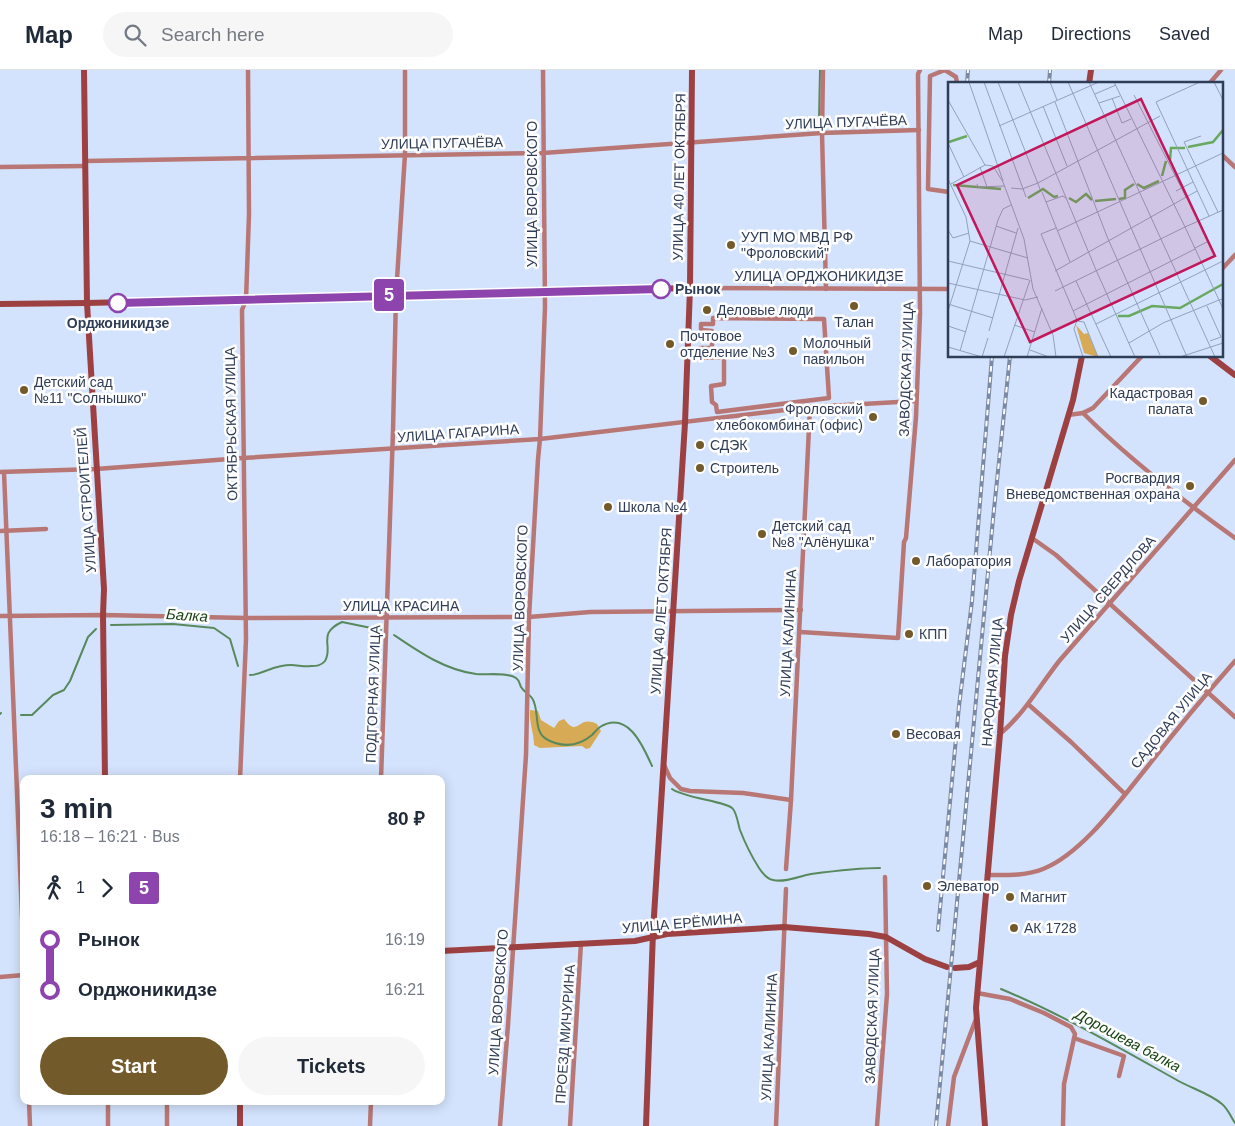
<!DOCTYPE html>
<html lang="en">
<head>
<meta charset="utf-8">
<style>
	:root { --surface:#fff; --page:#f6f6f7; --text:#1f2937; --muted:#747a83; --line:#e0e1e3; --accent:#735a2b }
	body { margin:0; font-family:Arial,sans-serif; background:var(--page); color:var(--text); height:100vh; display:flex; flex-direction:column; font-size:19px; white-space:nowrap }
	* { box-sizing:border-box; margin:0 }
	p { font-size:16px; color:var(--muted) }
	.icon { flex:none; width:28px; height:28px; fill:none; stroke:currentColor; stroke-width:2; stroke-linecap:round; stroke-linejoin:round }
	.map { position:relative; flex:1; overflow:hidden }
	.sheet { position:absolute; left:20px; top:705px; width:425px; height:330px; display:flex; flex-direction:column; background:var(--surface); border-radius:10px; box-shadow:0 2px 12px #0003 }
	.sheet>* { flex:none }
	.badge { padding:0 10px; border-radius:4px; font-size:18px; line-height:32px }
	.map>.badge { position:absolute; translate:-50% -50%; box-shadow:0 0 0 2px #fff }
	.legs { display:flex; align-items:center; gap:8px; height:55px; padding:0 20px; font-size:16px }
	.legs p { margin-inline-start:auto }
	.headline { display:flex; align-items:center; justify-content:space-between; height:85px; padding:0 20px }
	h1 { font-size:28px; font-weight:700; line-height:38px }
	.cta { display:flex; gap:10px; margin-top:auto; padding:10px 20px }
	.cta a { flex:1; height:58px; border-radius:30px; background:var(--accent); color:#fff; font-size:20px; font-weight:700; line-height:58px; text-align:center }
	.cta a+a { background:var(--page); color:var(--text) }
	ul { padding:0 20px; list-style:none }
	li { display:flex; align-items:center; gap:18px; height:50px; font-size:19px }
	li i { display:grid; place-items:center; width:8px; height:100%; margin:0 6px; background:currentColor }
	li i::after { content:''; width:12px; height:12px; margin:-6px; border:4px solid; border-radius:50%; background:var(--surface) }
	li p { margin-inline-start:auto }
	li:first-child i { background:linear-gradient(#0000 50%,currentColor 0) }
	li:last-child i { background:linear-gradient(currentColor 50%,#0000 0) }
	header { display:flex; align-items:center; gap:30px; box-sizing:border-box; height:70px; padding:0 25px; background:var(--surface); border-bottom:1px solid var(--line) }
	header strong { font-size:24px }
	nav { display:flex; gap:28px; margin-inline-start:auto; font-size:18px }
	.search { width:350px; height:45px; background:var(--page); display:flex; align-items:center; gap:12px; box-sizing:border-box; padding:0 18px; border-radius:28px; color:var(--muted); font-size:19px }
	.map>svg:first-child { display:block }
	.green { fill:#d7aa56 }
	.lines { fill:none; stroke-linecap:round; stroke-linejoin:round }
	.stream { stroke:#57895d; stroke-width:2 }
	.street { stroke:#b87775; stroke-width:4.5 }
	.secondary { stroke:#9d4041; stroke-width:6 }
	.rail-casing { stroke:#7b89a3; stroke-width:4 }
	.rail { stroke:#fff; stroke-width:2; stroke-dasharray:5.5; stroke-linecap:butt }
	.line-1-casing { stroke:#fff; stroke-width:11 }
	.line-1 { stroke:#8e44ad; stroke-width:8 }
	.poi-dot { fill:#735a2b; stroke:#fff; stroke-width:2 }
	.stop-1-dot { fill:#fff; stroke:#8e44ad; stroke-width:2.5 }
	.labels { text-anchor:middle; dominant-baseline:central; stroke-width:5; stroke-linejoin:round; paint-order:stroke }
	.street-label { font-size:14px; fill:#2f3d57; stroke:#fff }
	.poi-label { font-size:14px; fill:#2f3d57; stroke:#fff; text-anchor:start }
	.stop-label { font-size:14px; font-weight:bold; fill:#2f3d57; stroke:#fff; text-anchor:start }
	.water-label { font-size:15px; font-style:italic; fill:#174413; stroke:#fff }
	.inset-river { fill:none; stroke:#68a960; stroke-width:2.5 }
	.inset-road { fill:none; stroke:#92a1bb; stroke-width:1 }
	.view { fill:#c2185b; fill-opacity:0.15; stroke:#c2185b; stroke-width:2.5 }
	.inset-edge { fill:none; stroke:#2f3d57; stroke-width:2.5 }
</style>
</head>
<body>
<header>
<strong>Map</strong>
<div class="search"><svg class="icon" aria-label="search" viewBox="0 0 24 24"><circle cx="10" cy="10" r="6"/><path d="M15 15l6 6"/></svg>Search here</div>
<nav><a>Map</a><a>Directions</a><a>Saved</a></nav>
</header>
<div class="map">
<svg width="1235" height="1056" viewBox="0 0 1235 1056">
	<rect width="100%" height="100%" fill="#d4e3fd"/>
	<path class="green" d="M530,640L538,641L541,650L554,658L559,651L564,649C579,669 577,644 597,654L601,661L590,678L586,679L582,676L540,678L534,675C534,663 529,653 530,640Z"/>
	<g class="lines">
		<g class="stream">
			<polyline points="819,50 820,0"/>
			<polyline points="111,555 173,554 214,558 230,569 238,596"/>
			<path d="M394,565C419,582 445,600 476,604C487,605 508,602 516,608C520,611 519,613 521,617C524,622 529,624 532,628C541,641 531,664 550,671C566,678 579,676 592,665C594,663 597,659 600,657C628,640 643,676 652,696"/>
			<path d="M250,605C257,605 262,602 268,600C276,597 284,595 291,595C298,595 304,597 311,596C316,596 321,596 325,591C334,576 316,564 342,552L381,560"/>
			<polyline points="0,644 1,643"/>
			<polyline points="21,645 32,645 53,625 64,620 70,611 88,567 96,559"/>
			<path d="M672,719C684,728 729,732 733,739C737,744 738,754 740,760C745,773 752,787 759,798C763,804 767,809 773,810C785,813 799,806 811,804C834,801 857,798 880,798"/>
			<path d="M1001,919C1061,944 1118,977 1175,1009C1190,1018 1209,1023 1222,1034C1228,1039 1231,1047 1235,1053"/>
		</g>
		<g class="street">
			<polyline points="823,0 822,63 826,219"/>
			<polyline points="1209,14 1221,0"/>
			<polyline points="1221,84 1235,97"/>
			<polyline points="85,91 543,83 822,63 919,60"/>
			<polyline points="0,97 85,96"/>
			<polyline points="949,122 928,119 930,6 945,0 956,7 957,14"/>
			<polyline points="1221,200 1235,185"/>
			<polyline points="690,218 949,219"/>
			<polygon points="713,248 824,249 829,328 717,342 716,335 712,332 711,316 724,314 724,287 700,288 700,278 712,278 712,261 701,260 701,254 713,254"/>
			<path d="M1083,343C1129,389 1182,430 1235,468"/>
			<polyline points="1068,345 1083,343 1093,338 1142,286"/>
			<polyline points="0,402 96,399 243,388 540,369 810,337 916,331"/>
			<polyline points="4,402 24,895"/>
			<polyline points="0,461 46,459"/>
			<polyline points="1032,468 1056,485 1235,647"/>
			<polyline points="0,546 103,545 246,548 529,547 590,542 801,540"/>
			<polyline points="800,562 898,568 904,472 906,468 916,347 920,244 918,4 920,0"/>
			<polyline points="1029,635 1071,672 1125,724"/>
			<path d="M1000,664C1025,643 1040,615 1060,590L1235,390"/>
			<polyline points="664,695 670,708 681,719 690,721 743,723 791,730"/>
			<polyline points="240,709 246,569 242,240 246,230 249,144 248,0"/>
			<polyline points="381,709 393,361 396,225 405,84 405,0"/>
			<polyline points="786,799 791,730 810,337"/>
			<path d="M987,805C1005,805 1026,806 1043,799C1083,783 1121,729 1148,696C1176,660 1205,625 1235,591"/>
			<polyline points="0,907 24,905"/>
			<polyline points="977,923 1010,929 1044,943 1071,957 1075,964 1064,1014 1063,1056"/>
			<polyline points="1074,968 1124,986 1119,1006"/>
			<polyline points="29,1031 30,1056"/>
			<polyline points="108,1031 108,1056"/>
			<polyline points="167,1056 167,1031"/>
			<polyline points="370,1056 371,1031"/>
			<polyline points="500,1056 508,955 526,685 529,547 538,389 540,369 545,237 543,0"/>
			<polyline points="570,1056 581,873"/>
			<polyline points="776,1056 786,819"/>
			<polyline points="877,1056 887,924 885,807"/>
			<polyline points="948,1056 954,1007 976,949"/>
		</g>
		<g class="secondary">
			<polyline points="84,0 87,233 104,519 103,545 105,709"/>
			<polyline points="1089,14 1091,0"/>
			<polyline points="0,234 87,233 690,218"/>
			<polyline points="1210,286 1235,305"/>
			<polyline points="441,881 635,871 667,864 784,857 869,864 886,867 925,889 947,897"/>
			<polyline points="955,898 969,897 980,892"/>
			<polyline points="240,1031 240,1056"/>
			<polyline points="646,1056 653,862 685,353 690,218 692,0"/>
			<polyline points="985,1056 976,938 1000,664 1005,586 1011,545 1019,511 1073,330 1082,286"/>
		</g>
		<defs>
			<g id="rail">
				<polyline points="967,14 968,0"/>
				<polyline points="1049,14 1050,0"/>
				<polyline points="938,860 959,636 972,531 992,286"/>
				<polyline points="936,1056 993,449 1010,286"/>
			</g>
		</defs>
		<use href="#rail" class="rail-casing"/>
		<use href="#rail" class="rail"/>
	</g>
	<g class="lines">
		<defs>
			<polyline id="line-1" points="118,233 661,219"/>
		</defs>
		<use href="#line-1" class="line-1-casing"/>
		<use href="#line-1" class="line-1"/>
	</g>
	<g class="poi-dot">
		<circle cx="731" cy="175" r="5"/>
		<circle cx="854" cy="236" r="5"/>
		<circle cx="707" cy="240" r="5"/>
		<circle cx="670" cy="274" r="5"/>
		<circle cx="793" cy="281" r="5"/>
		<circle cx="24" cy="320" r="5"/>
		<circle cx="1203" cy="331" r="5"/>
		<circle cx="873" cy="347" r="5"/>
		<circle cx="700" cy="375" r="5"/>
		<circle cx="700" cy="398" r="5"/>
		<circle cx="1190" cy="416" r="5"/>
		<circle cx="608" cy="437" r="5"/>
		<circle cx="762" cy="464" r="5"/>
		<circle cx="916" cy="491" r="5"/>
		<circle cx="909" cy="564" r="5"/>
		<circle cx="896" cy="664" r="5"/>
		<circle cx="927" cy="816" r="5"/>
		<circle cx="1010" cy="827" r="5"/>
		<circle cx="1014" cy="858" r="5"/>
	</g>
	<g class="stop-1-dot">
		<circle cx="661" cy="219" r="9"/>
		<circle cx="118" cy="233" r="9"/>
	</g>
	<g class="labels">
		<g class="street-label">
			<text transform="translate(846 52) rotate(-2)">УЛИЦА ПУГАЧЁВА</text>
			<text transform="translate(442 73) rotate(-1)">УЛИЦА ПУГАЧЁВА</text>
			<text transform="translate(679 107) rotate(-89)">УЛИЦА 40 ЛЕТ ОКТЯБРЯ</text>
			<text transform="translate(532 124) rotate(-90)">УЛИЦА ВОРОВСКОГО</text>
			<text x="819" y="206">УЛИЦА ОРДЖОНИКИДЗЕ</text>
			<text transform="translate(906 299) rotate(-88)">ЗАВОДСКАЯ УЛИЦА</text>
			<text transform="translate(231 354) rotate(-91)">ОКТЯБРЬСКАЯ УЛИЦА</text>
			<text transform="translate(458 363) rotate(-4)">УЛИЦА ГАГАРИНА</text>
			<text transform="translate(86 430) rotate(-94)">УЛИЦА СТРОИТЕЛЕЙ</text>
			<text transform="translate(1108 519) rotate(-49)">УЛИЦА СВЕРДЛОВА</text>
			<text transform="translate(520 528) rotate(-88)">УЛИЦА ВОРОВСКОГО</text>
			<text x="401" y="536">УЛИЦА КРАСИНА</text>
			<text transform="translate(661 541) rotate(-86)">УЛИЦА 40 ЛЕТ ОКТЯБРЯ</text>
			<text transform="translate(788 563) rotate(-87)">УЛИЦА КАЛИНИНА</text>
			<text transform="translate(992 612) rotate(-85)">НАРОДНАЯ УЛИЦА</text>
			<text transform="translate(373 624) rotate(-88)">ПОДГОРНАЯ УЛИЦА</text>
			<text transform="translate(1171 650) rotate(-51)">САДОВАЯ УЛИЦА</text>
			<text transform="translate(682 853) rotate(-5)">УЛИЦА ЕРЁМИНА</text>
			<text transform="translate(498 932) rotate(-86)">УЛИЦА ВОРОВСКОГО</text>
			<text transform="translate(872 946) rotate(-88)">ЗАВОДСКАЯ УЛИЦА</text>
			<text transform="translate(565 964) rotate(-86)">ПРОЕЗД МИЧУРИНА</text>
			<text transform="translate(769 967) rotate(-87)">УЛИЦА КАЛИНИНА</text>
		</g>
		<g class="poi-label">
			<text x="741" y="167">УУП МО МВД РФ<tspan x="741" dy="16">"Фроловский"</tspan></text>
			<text x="717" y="240">Деловые люди</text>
			<text x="854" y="252" text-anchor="middle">Талан</text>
			<text x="680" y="266">Почтовое<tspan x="680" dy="16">отделение №3</tspan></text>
			<text x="803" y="273">Молочный<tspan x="803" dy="16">павильон</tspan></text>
			<text x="34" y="312">Детский сад<tspan x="34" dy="16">№11 "Солнышко"</tspan></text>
			<text x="1193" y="323" text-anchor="end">Кадастровая<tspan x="1193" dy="16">палата</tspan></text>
			<text x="863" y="339" text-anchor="end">Фроловский<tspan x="863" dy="16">хлебокомбинат (офис)</tspan></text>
			<text x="710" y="375">СДЭК</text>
			<text x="710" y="398">Строитель</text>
			<text x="1180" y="408" text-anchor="end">Росгвардия<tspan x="1180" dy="16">Вневедомственная охрана</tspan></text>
			<text x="618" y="437">Школа №4</text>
			<text x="772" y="456">Детский сад<tspan x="772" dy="16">№8 "Алёнушка"</tspan></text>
			<text x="926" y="491">Лаборатория</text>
			<text x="919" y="564">КПП</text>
			<text x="906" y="664">Весовая</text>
			<text x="937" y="816">Элеватор</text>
			<text x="1020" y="827">Магнит</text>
			<text x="1024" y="858">АК 1728</text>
		</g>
		<g class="stop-label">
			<text x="675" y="219">Рынок</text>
			<text x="118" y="253" text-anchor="middle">Орджоникидзе</text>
		</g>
		<g class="water-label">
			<text transform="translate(187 545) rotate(4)">Балка</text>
			<text transform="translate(1128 970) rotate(28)">Дорошева балка</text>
		</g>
	</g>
	<g transform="translate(948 12)">
		<rect width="275" height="275" fill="#d4e3fd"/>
		<path d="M128,243L136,252L140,251L150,275L136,271Z" fill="#d7aa56"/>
		<path class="inset-river" d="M1,60L19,54M240,65L265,60L275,48M222,78L223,66H237M214,94L218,79M189,102L196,106L211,99M5,103L53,107M80,116L95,107L106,115L110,114M121,116L128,120L138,112L144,118M171,117L177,116V108L186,102M147,119L168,117M170,234H181L204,224L232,226L275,202"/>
		<path class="inset-road" d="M21,0L55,99M36,0L78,115M50,0L92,107M70,0L148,188L187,275M102,0L109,18M120,0L239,275M141,0L267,275M252,0L208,20L261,134M266,0L275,18M147,12L168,3M186,13L238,115M164,16L174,41L183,37M0,18L37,83M107,20L160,157L212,273M151,21L172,14M95,24L119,84M51,44L151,0M253,54L236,60L270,130M0,61L16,95M37,83L45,84L55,100L76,157L85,207L105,253L108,275M32,85L39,105M0,97L18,135L22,159L0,229M3,102L37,83M29,102L30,105L56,104M63,106L74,107L90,101L212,34M228,109L245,100M94,110L122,180M98,120L115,114L119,117M275,128L237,145L271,218L275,217M48,144L68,151M108,146L93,152L129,238L126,247L135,275M0,148L5,156L21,151M109,149L275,71M22,159L80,176M247,166L261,159M0,179L81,198M107,189L249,109M128,199L163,275M0,201L77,218L90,215M107,209L237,145L166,0M0,222L45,236M259,224L273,255L262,259M125,229L247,167M129,239L136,240L150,275M148,242L275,179M66,243L87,250M0,244L18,250M41,249L70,146M181,261L215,241L271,218L275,227M0,265L34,275L40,256M82,268L101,275M12,269L50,138L55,127L63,123M56,275L82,198M79,275L94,226M232,275L275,261"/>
		<path class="view" d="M193,17L267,174L82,260L9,103Z"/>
		<rect width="275" height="275" class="inset-edge"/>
	</g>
</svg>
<b class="badge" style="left:389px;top:225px;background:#8e44ad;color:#fff">5</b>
<section class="sheet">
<div class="headline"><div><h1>3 min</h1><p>16:18 – 16:21 · Bus</p></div><b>80 ₽</b></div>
<div class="legs"><svg class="icon" aria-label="walk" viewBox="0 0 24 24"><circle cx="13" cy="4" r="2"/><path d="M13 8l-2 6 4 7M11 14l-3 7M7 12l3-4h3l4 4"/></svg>1<svg class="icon" aria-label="forward" viewBox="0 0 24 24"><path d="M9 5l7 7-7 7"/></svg><b class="badge" style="background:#8e44ad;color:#fff">5</b></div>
<ul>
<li><i style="color:#8e44ad"></i><b>Рынок</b><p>16:19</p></li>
<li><i style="color:#8e44ad"></i><b>Орджоникидзе</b><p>16:21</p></li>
</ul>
<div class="cta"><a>Start</a><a>Tickets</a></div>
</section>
</div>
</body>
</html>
